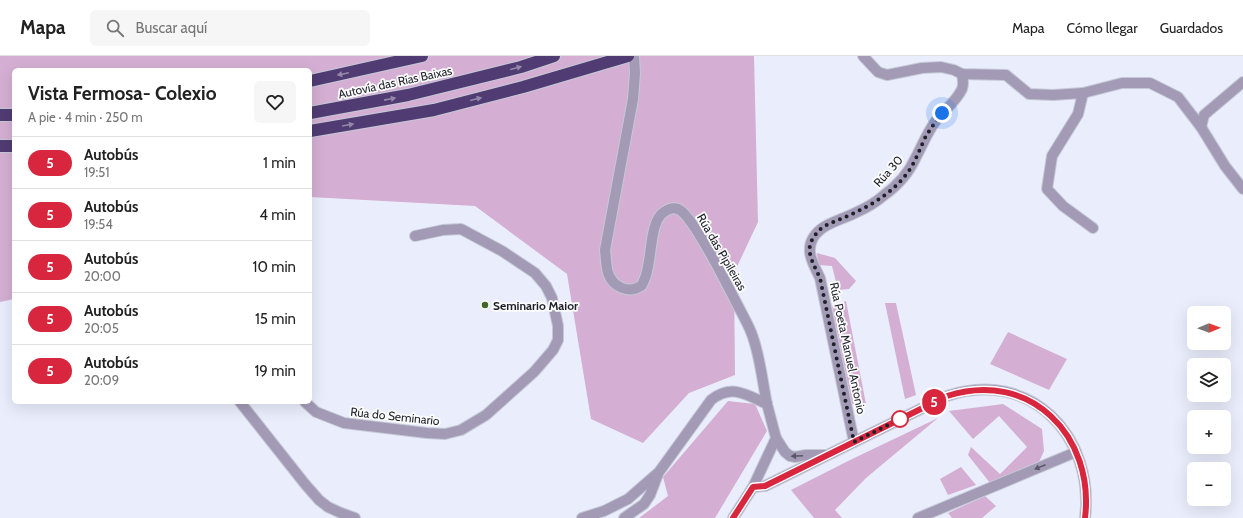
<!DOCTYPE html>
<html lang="es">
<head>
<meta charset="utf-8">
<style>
	:root { --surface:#fff; --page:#f6f6f6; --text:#222; --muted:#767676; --line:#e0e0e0 }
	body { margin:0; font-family:Cabin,sans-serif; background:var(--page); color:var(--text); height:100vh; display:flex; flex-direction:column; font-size:15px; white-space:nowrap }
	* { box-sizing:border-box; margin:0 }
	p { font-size:13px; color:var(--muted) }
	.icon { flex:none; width:22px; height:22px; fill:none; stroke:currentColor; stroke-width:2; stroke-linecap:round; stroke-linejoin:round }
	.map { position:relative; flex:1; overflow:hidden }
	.drawer { position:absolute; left:12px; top:12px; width:300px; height:336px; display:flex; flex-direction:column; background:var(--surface); border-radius:6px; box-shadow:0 4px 16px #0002 }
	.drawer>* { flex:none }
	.badge { padding:0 8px; border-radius:13px; font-size:14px; line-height:26px }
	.needle { width:26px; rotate:89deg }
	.fabs { position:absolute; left:1187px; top:250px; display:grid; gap:8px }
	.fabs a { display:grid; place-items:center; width:44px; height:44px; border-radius:6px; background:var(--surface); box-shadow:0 4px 16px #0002; font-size:20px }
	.you { position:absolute; width:20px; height:20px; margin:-10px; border:3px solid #fff; border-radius:50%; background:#1a73e8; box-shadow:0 0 0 6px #1a73e833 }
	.map>.badge { position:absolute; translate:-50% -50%; box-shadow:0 0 0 2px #fff }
	.round { display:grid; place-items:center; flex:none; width:42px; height:42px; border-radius:6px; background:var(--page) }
	.overview { display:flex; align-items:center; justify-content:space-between; height:68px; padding:0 16px }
	h1 { font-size:19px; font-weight:800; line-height:30px }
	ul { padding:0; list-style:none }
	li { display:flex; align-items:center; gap:12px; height:52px; padding:0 16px; border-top:1px solid var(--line) }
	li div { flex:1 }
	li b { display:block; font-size:15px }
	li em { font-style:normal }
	li .badge { min-width:44px; font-weight:700; text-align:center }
	header { display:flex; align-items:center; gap:24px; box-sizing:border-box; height:56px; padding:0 20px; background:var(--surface); border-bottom:1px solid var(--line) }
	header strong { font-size:19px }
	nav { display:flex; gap:22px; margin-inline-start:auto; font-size:14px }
	.search { width:280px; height:36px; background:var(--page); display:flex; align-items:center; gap:10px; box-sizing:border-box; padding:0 14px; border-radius:6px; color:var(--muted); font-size:15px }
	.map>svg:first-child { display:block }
	.green { fill:#d4afd3 }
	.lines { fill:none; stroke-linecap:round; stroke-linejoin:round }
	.minor-casing { stroke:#c5c9d6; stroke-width:12 }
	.tertiary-casing { stroke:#c5c9d6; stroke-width:12 }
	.motorway-casing { stroke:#c5c9d6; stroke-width:14 }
	.minor { stroke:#a39ab6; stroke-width:10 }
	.tertiary { stroke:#a39ab6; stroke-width:10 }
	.motorway { stroke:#503c73; stroke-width:12 }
	.oneway { fill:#9589aa }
	.oneway2 { fill:#5a5769 }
	.line-casing { stroke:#fff; stroke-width:9 }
	.line { stroke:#d7263d; stroke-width:6 }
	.walk { stroke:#1f212a; stroke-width:4; stroke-dasharray:0 7.2 }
	.poi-dot { fill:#406824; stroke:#fcfcfc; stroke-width:1.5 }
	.stop-dot { fill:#fff; stroke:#d7263d; stroke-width:2 }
	.labels { text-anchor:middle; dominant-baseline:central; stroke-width:3.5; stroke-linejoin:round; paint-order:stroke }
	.street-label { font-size:12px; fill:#1f212a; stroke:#fcfcfc }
	.poi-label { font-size:12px; font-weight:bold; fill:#1f212a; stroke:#fcfcfc; text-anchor:start }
</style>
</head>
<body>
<header>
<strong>Mapa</strong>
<div class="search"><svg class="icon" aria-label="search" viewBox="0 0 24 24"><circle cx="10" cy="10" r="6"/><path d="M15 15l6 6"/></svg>Buscar aquí</div>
<nav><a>Mapa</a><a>Cómo llegar</a><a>Guardados</a></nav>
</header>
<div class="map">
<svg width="1243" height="462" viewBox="0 0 1243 462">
	<rect width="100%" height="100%" fill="#eaeefc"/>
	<g class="green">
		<polygon points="0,0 754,0 758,166 734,217 735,319 689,337 643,387 591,363 567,218 475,150 310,141 310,14 14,14 14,243 0,246"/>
		<polygon points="817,197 835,202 856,225 849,233 838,234 832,210 818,209"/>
		<polygon points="846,245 866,348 851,348 832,250"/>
		<polygon points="885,247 896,247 916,339 905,343"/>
		<polygon points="1008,276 1067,303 1049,334 990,308"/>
		<polygon points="728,345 755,348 767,375 715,462 639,462 668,440 663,421"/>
		<polygon points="1003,348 1042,373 1044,395 1039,406 990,427 968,399 971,391 1000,418 1027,391 999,360 973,383 949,355"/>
		<polygon points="938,362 866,422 835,454 842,462 814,462 791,434 850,404"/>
		<polygon points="961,411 976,429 948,439 940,423"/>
		<polygon points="985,440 996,450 982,462 952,462 948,457"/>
	</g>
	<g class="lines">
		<defs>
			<g id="minor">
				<path d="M634,0L635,17L633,43L605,194C606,202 606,210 608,217C613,231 628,238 641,230C654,212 647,167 664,156C668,153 673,151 678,153C693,159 727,229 736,246C741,256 747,266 751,276C760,298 762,324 767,348"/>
				<polyline points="863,0 878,16 887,19 922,12 941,11 954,14 962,18 1006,19 1029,38 1053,39 1083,37 1122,27 1150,27 1178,41 1201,71 1225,110 1243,133"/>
				<polyline points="1083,37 1078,58 1052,100 1047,133 1063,150 1093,172"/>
				<polyline points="1201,71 1204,59 1243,26"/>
				<polyline points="240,346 305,428 319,444 328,451 341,457 355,462"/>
				<polyline points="305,346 316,356 344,367 427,377 445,378 461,374 486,359 534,316 553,294 558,284 558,270 552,242 546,230 535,217 502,195 461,173 443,174 415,180"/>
				<polyline points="776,382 785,396 790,400 795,401 806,399 825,399"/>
				<path d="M854,386L820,222C814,209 805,196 813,182C822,167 842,164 857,156C866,152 875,147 883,140C897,130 909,117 916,101C922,90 927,77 935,66C943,55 956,46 962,33C964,28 963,24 962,18"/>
				<path d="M753,431L765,430L947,340C1030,312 1095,380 1085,462"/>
				<path d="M582,462L604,455L628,443L659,416L711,344C732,328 745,338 767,348"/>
				<polyline points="624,462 644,448 650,439 658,418"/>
				<polyline points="918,462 1076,396"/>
			</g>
			<polyline id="tertiary" points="733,462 753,431 776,382 767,348"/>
			<g id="motorway">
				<polyline points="310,25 422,0"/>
				<polyline points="310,57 408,39 521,11 554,0"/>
				<polyline points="0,59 14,59"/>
				<polyline points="310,75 434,54 523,31 628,0"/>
				<polyline points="0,90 14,90"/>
			</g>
		</defs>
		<use href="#minor" class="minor-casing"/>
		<use href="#tertiary" class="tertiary-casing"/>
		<use href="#motorway" class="motorway-casing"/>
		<use href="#minor" class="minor"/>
		<use href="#tertiary" class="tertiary"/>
		<use href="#motorway" class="motorway"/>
	</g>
	<defs><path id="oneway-solid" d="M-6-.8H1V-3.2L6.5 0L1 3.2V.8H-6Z"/></defs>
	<g class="oneway">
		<use href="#oneway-solid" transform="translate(516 12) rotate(-15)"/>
		<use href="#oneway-solid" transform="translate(343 18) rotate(168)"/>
		<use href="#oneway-solid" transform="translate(390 43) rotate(-11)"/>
		<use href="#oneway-solid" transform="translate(476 43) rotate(-14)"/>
		<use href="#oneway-solid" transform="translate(348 69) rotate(-10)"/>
	</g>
	<g class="oneway2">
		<use href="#oneway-solid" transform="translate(797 400) rotate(177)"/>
		<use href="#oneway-solid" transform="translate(1040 411) rotate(158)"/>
	</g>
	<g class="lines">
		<defs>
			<path id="line" d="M733,462L753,431L765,430L947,340C1030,313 1095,380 1085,462"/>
		</defs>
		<use href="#line" class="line-casing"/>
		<use href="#line" class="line"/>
		<path class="walk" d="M900,363L854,386L820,222C809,199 802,189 824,170C855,157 888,144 908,116C916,105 920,92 926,80C931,72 936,65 942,57"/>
	</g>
	<circle class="poi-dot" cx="485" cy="249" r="4"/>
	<circle class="stop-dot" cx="900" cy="363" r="8"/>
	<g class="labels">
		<g class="street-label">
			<text transform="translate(395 26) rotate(-12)">Autovía das Rías Baixas</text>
			<text transform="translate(888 115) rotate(-48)">Rúa 30</text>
			<text transform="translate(722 196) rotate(60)">Rúa das Pipileiras</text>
			<text transform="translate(848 292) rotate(78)">Rúa Poeta Manuel Antonio</text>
			<text transform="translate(395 360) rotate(6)">Rúa do Seminario</text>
		</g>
		<g class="poi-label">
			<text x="493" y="249">Seminario Maior</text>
		</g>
	</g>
</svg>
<div class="fabs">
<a><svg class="needle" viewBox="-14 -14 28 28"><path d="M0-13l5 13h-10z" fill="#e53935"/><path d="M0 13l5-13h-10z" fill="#767676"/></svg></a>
<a><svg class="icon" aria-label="layers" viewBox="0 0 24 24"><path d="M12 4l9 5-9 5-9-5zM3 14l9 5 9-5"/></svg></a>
<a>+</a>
<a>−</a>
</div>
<div class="you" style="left:942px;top:57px"></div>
<b class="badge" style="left:934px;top:346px;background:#d7263d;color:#fff">5</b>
<section class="drawer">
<div class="overview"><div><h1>Vista Fermosa- Colexio</h1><p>A pie · 4 min · 250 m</p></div><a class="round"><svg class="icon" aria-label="heart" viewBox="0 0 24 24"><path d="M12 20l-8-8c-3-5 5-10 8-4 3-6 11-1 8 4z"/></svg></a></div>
<ul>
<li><span class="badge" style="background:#d7263d;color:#fff">5</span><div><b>Autobús</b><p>19:51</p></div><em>1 min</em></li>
<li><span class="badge" style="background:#d7263d;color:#fff">5</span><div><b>Autobús</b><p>19:54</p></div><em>4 min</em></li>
<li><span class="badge" style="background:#d7263d;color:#fff">5</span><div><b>Autobús</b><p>20:00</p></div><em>10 min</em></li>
<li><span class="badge" style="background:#d7263d;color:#fff">5</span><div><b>Autobús</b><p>20:05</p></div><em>15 min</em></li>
<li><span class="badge" style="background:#d7263d;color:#fff">5</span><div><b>Autobús</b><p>20:09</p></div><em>19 min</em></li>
</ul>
</section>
</div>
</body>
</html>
